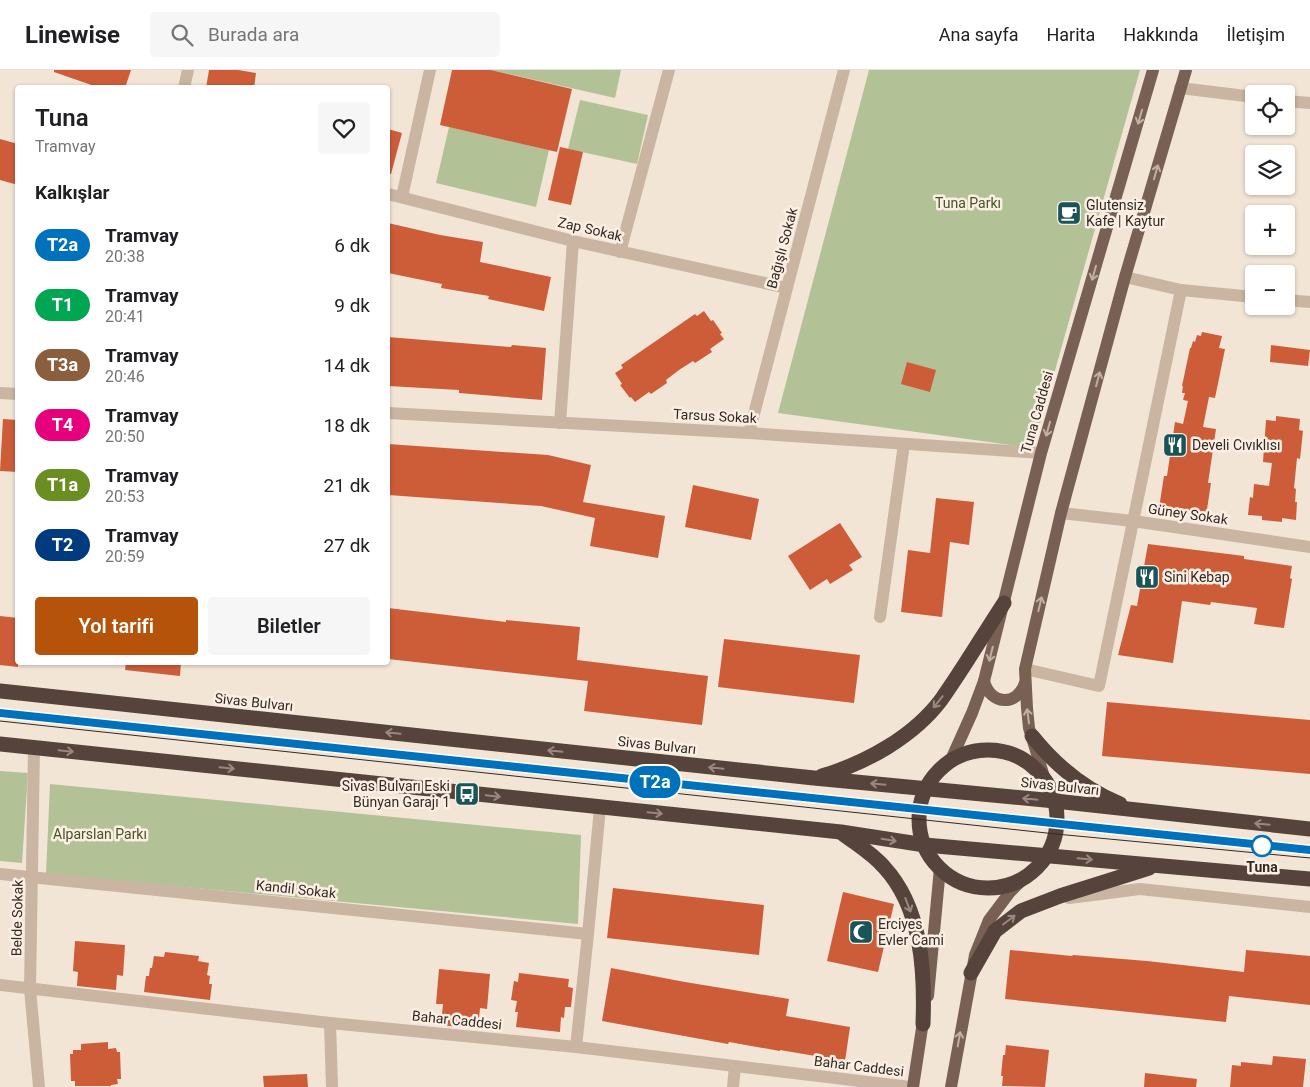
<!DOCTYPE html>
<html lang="tr">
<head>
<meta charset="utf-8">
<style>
	:root { --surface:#fff; --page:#f6f6f6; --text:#202124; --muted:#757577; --line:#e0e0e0; --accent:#b45309 }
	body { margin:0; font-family:Roboto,sans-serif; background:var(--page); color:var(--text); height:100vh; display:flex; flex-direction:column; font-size:19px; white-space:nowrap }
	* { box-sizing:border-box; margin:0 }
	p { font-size:16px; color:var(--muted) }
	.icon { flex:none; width:28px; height:28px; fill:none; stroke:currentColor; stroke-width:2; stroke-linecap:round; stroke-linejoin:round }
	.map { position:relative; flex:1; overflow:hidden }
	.side { position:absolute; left:15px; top:15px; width:375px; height:580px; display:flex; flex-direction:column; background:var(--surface); border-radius:5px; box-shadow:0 1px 4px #0004 }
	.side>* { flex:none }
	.badge { padding:0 10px; border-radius:16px; font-size:18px; line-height:32px }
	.controls { position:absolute; left:1245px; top:15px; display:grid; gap:10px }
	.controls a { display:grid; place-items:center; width:50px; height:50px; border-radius:5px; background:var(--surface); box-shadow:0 1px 4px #0004; font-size:25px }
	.map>.badge { position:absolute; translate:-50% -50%; box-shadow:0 0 0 2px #fff }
	h2 { padding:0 20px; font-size:19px; line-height:45px }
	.round { display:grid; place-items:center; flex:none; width:52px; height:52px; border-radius:5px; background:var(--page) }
	.summary { display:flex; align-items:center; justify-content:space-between; height:85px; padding:0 20px }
	h1 { font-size:24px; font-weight:600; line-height:38px }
	.cta { display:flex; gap:10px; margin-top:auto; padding:10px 20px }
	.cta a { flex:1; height:58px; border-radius:5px; background:var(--accent); color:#fff; font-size:20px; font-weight:600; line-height:58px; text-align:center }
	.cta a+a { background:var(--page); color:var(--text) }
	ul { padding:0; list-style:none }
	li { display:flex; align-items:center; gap:15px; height:60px; padding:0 20px }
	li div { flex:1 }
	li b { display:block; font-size:19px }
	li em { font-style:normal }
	li .badge { min-width:55px; font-weight:700; text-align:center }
	header { display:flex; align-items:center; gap:30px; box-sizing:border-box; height:70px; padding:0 25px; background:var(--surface); border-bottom:1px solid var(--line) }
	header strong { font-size:24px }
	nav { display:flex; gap:28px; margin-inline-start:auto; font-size:18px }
	.search { width:350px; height:45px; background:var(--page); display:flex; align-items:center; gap:12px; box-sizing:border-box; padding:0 18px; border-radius:5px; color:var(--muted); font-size:19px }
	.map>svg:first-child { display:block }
	.green { fill:#b3c296 }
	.building { fill:#cd5c39 }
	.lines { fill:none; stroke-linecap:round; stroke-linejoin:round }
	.minor { stroke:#cab4a2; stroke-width:12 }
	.major { stroke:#786055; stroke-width:12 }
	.highway { stroke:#56433b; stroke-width:15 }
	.tram { stroke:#342a25; stroke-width:1 }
	.oneway { stroke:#c0afa3 }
	.oneway2 { stroke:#98887e }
	.line-casing { stroke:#fff; stroke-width:11 }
	.line { stroke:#0072bc; stroke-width:8 }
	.stop-dot { fill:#fff; stroke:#0072bc; stroke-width:2.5 }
	.labels { text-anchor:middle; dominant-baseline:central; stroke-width:5; stroke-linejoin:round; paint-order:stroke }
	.park-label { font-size:14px; fill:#445427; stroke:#faefe2 }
	.poi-label { font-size:14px; fill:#342a25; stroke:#faefe2; text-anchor:start }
	.street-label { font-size:14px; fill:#342a25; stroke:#faefe2 }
	.stop-label { font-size:14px; font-weight:bold; fill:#342a25; stroke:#faefe2 }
</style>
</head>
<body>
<header>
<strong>Linewise</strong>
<div class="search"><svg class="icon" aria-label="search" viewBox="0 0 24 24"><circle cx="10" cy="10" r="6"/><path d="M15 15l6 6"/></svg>Burada ara</div>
<nav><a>Ana sayfa</a><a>Harita</a><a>Hakkında</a><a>İletişim</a></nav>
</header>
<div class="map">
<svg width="1310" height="1017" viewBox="0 0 1310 1017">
	<rect width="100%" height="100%" fill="#f2e5d6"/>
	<g class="green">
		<polygon points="491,0 621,0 615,28"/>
		<polygon points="869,0 1140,0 1033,378 778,343"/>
		<polygon points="580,30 648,45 637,94 568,79"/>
		<polygon points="449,57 549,80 536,137 436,113"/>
		<polygon points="0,701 28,703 22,793 0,791"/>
		<polygon points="50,714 581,765 578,854 46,804"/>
	</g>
	<g class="building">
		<polygon points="54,0 131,0 125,18 100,18 54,2"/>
		<polygon points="209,0 238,0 256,3 254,18 206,18"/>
		<polygon points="452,0 491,0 572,19 557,82 440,55"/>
		<polygon points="388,59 402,63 391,104 388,104"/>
		<polygon points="0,69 18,74 18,115 0,110"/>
		<polygon points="560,77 583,82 571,135 548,130"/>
		<polygon points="388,153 440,165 483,172 480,192 551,207 544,241 488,229 489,226 441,218 442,214 388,203"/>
		<polygon points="704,241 711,251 713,250 722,263 720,264 724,269 710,279 712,282 695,293 693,291 679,300 666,310 667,313 651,324 649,322 635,332 631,327 630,328 620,315 622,314 615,303 623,298 621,295 695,244 697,246"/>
		<polygon points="1202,262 1222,266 1219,278 1225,279 1215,328 1209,327 1203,357 1216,359 1208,413 1211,413 1206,446 1159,438 1164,406 1167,406 1175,352 1183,354 1188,331 1183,330 1185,323 1182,323 1183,316 1182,316 1190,278 1191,278 1193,271 1195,272 1197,265 1201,266"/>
		<polygon points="388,267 511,277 512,275 546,278 542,330 459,323 459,320 388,316"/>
		<polygon points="1271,275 1310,280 1308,296 1270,292"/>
		<polygon points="907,292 936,300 930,322 901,314"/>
		<polygon points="1276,346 1300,349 1299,360 1303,361 1300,389 1297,388 1294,418 1296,419 1295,432 1297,432 1296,450 1282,448 1282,452 1262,450 1262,446 1248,445 1250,427 1253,428 1254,414 1269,416 1272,393 1263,392 1266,350 1276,351"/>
		<polygon points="3,349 18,350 18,402 0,401"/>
		<polygon points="388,374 548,385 591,395 583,432 665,446 658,488 590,476 595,448 541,436 388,425"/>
		<polygon points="693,415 759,429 751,470 685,457"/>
		<polygon points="936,428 974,432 969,475 950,472 942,547 901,542 908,480 930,483"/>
		<polygon points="840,453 862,487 849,495 853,500 830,514 827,509 810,520 788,486"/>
		<polygon points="1148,474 1244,486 1244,489 1292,496 1290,508 1292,509 1284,558 1254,554 1257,538 1211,532 1210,535 1182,531 1173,593 1118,585 1131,535 1137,536"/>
		<polygon points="388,538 506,552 506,550 580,557 577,590 708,606 702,655 584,641 588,611 388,589"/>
		<polygon points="0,546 18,548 18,597 0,595"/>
		<polygon points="724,569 860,585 854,633 718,617"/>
		<polygon points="126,592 181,592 180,606 125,600"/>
		<polygon points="1107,632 1310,650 1310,704 1102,686"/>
		<polygon points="613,818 764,835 759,885 607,868"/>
		<polygon points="843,822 894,834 878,902 827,891"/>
		<polygon points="75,871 125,875 123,906 117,905 116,920 77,916 78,902 73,901"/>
		<polygon points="1010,880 1072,886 1073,885 1147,891 1244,902 1246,880 1310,886 1310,935 1229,926 1226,952 1005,929"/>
		<polygon points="165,882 199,886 198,891 209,893 207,905 210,906 209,914 212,914 210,930 144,922 146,906 149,906 150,898 152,898 154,886 164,887"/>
		<polygon points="611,898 685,912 789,929 786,946 850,957 845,991 780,980 780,981 729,972 728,974 602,951"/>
		<polygon points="439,899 490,904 487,939 480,938 478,959 441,955 443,934 436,934"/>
		<polygon points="519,903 569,909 568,917 573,918 571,937 565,937 564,948 561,947 560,962 516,957 518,942 515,942 517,931 511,930 514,911 518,912"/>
		<polygon points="108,972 108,979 116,978 117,982 120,982 121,1009 117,1009 118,1014 111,1015 111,1016 75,1016 75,1011 71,1011 70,984 73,984 73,980 81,980 81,974"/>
		<polygon points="1006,975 1049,980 1045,1017 1002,1016 1003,1006 1001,1006 1003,985 1005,985"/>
		<polygon points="1273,986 1306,989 1303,1017 1230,1017 1232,995 1241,996 1241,992 1272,995"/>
		<polygon points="1145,1003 1197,1009 1196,1017 1144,1017"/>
		<polygon points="307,1004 308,1017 264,1017 263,1006"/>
	</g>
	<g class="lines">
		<g class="minor">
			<polyline points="184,18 188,0"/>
			<polyline points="1180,18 1254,27"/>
			<polyline points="1286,31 1310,33"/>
			<polyline points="388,124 573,171 787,218"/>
			<polyline points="402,127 430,0"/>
			<polyline points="620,182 669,0"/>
			<polyline points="1125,207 1181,220 1254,227"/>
			<polyline points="1286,230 1310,232"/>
			<polyline points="0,323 18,324"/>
			<polyline points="388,343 749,363 1041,383"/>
			<polyline points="560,353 573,171"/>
			<polyline points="749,363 844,0"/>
			<polyline points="1061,443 1133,451 1310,477"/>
			<polyline points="880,547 904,374"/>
			<polyline points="1025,599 1099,616 1181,220"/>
			<polyline points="34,678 30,919 39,1017"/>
			<polyline points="0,804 588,864"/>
			<polyline points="1069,828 1140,819 1310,837"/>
			<polyline points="0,915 330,953 576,977 910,1017"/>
			<polyline points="330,953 332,1017"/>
			<polyline points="576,977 588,864 600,738"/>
			<polyline points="733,1017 735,996"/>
		</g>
		<g class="major">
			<path d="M984,611C990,635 1017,637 1025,613"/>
			<polyline points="950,692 972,643 984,611 1041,383 1153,0"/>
			<polyline points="1045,710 1029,658 1027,638 1025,599 1061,443 1125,207 1186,0"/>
			<polyline points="928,926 940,798"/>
			<polyline points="913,1017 924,945"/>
			<polyline points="951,1017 975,885 989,850 1010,822 1022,810"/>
		</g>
		<g class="highway">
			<polyline points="0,621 814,708 1055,731 1310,759"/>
			<path d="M1032,666C1056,696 1084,719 1120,734"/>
			<polyline points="0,674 841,762 925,775 1310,809"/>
			<circle cx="988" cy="749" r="69"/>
			<path d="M822,706C866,693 913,667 941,630C963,599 983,565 1004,533"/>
			<path d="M842,763C856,774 872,783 884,797C922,838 925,901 923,954"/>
			<polyline points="971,903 995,861 1021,841 1060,826 1149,798"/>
		</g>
		<g class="tram">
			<polyline points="0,643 1310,780"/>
			<polyline points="0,651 1056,764 1310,788"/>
		</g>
	</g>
	<defs><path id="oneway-shaft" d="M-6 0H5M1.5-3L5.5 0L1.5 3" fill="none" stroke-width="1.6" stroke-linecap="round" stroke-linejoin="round" transform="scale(1.25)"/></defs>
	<g class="oneway">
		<use href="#oneway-shaft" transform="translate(1140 47) rotate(106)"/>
		<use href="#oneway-shaft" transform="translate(1156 102) rotate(-74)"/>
		<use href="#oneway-shaft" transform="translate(1094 203) rotate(106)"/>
		<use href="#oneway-shaft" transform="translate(1098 309) rotate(-75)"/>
		<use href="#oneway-shaft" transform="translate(1048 359) rotate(106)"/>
		<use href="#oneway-shaft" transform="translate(1040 534) rotate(-77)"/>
		<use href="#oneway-shaft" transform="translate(991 584) rotate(104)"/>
		<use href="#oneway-shaft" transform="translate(1028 646) rotate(-98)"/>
		<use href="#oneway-shaft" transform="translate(959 969) rotate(-80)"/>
	</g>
	<g class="oneway2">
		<use href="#oneway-shaft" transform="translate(938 632) rotate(129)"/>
		<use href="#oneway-shaft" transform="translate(393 663) rotate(-174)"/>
		<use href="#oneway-shaft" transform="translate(66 681) rotate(6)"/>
		<use href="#oneway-shaft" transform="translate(555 681) rotate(-174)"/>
		<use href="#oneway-shaft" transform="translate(227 698) rotate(6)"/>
		<use href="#oneway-shaft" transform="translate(716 698) rotate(-174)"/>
		<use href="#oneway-shaft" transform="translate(878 714) rotate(-175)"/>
		<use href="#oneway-shaft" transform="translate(493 726) rotate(6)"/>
		<use href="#oneway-shaft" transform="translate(1030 729) rotate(-174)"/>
		<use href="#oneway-shaft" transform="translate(655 743) rotate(6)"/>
		<use href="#oneway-shaft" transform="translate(1262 754) rotate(-174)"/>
		<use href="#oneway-shaft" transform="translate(889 770) rotate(9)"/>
		<use href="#oneway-shaft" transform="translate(1085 789) rotate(5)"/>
		<use href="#oneway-shaft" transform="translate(908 835) rotate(69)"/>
		<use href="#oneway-shaft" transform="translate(1009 850) rotate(-37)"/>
	</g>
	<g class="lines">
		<defs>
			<polyline id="line" points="0,643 1310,780"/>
		</defs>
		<use href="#line" class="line-casing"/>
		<use href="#line" class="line"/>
	</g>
	<defs>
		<symbol id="cafe-square" viewBox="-11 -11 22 22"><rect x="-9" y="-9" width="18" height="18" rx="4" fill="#185458" stroke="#faefe2"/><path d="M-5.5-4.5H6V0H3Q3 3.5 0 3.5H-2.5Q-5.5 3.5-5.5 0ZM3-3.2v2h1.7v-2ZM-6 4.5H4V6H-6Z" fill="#fff"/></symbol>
		<symbol id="restaurant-square" viewBox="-11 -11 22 22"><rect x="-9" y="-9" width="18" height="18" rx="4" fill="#185458" stroke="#faefe2"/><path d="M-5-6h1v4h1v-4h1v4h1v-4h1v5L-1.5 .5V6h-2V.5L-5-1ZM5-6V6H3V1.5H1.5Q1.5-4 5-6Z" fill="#fff"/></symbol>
		<symbol id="bus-square" viewBox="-11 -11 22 22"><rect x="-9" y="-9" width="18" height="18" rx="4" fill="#185458" stroke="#faefe2"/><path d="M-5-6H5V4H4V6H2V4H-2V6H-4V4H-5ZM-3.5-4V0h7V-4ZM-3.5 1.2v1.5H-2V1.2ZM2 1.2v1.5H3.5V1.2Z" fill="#fff"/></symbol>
		<symbol id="mosque-square" viewBox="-11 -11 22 22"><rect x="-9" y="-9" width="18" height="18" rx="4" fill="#185458" stroke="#faefe2"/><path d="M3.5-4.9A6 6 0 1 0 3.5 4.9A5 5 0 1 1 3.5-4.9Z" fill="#fff"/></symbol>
	</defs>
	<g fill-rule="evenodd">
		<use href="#cafe-square" x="1055" y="129" width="28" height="28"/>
		<use href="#restaurant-square" x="1161" y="361" width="28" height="28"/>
		<use href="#restaurant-square" x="1133" y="493" width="28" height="28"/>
		<use href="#bus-square" x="453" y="710" width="28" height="28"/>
		<use href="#mosque-square" x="847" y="848" width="28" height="28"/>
	</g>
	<circle class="stop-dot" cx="1262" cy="776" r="10"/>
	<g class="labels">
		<g class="park-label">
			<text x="968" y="133">Tuna Parkı</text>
			<text x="100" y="764">Alparslan Parkı</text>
		</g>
		<g class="poi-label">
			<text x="1086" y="135">Glutensiz<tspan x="1086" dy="16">Kafe | Kaytur</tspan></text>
			<text x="1192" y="375">Develi Cıvıklısı</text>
			<text x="1164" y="507">Sini Kebap</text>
			<text x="450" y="716" text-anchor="end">Sivas Bulvarı Eski<tspan x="450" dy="16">Bünyan Garajı 1</tspan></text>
			<text x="878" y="854">Erciyes<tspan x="878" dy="16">Evler Cami</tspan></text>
		</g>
		<g class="street-label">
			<text transform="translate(590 159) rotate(13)">Zap Sokak</text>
			<text transform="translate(782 178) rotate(-75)">Bağışlı Sokak</text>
			<text transform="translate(1037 342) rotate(-74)">Tuna Caddesi</text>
			<text transform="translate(715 346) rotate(3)">Tarsus Sokak</text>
			<text transform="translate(1188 444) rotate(8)">Güney Sokak</text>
			<text transform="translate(254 632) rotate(6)">Sivas Bulvarı</text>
			<text transform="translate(657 675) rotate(6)">Sivas Bulvarı</text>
			<text transform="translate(1060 716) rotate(6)">Sivas Bulvarı</text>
			<text transform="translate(296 819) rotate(6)">Kandil Sokak</text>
			<text transform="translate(17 848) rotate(-89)">Belde Sokak</text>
			<text transform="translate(457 950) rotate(6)">Bahar Caddesi</text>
			<text transform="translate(859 996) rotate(7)">Bahar Caddesi</text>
		</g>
		<g class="stop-label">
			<text x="1262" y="797">Tuna</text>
		</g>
	</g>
</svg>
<div class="controls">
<a><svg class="icon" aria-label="locate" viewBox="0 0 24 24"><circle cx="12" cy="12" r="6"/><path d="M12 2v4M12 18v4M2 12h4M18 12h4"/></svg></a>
<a><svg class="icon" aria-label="layers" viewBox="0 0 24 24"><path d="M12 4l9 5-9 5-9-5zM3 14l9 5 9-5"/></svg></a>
<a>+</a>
<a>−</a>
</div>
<b class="badge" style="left:655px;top:712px;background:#0072bc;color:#fff">T2a</b>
<section class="side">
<div class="summary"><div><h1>Tuna</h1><p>Tramvay</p></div><a class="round"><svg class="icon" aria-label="heart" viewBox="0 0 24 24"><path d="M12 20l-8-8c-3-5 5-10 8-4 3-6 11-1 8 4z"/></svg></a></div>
<h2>Kalkışlar</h2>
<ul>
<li><span class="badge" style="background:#0072bc;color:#fff">T2a</span><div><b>Tramvay</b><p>20:38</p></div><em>6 dk</em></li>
<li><span class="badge" style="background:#00a651;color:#fff">T1</span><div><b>Tramvay</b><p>20:41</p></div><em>9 dk</em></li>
<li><span class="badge" style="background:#8b5e3c;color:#fff">T3a</span><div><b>Tramvay</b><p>20:46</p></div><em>14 dk</em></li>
<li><span class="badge" style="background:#e6007e;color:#fff">T4</span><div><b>Tramvay</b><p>20:50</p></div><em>18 dk</em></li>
<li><span class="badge" style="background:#6b8e23;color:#fff">T1a</span><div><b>Tramvay</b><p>20:53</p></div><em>21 dk</em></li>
<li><span class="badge" style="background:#003b80;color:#fff">T2</span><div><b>Tramvay</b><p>20:59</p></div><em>27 dk</em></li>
</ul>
<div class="cta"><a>Yol tarifi</a><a>Biletler</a></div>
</section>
</div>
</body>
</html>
